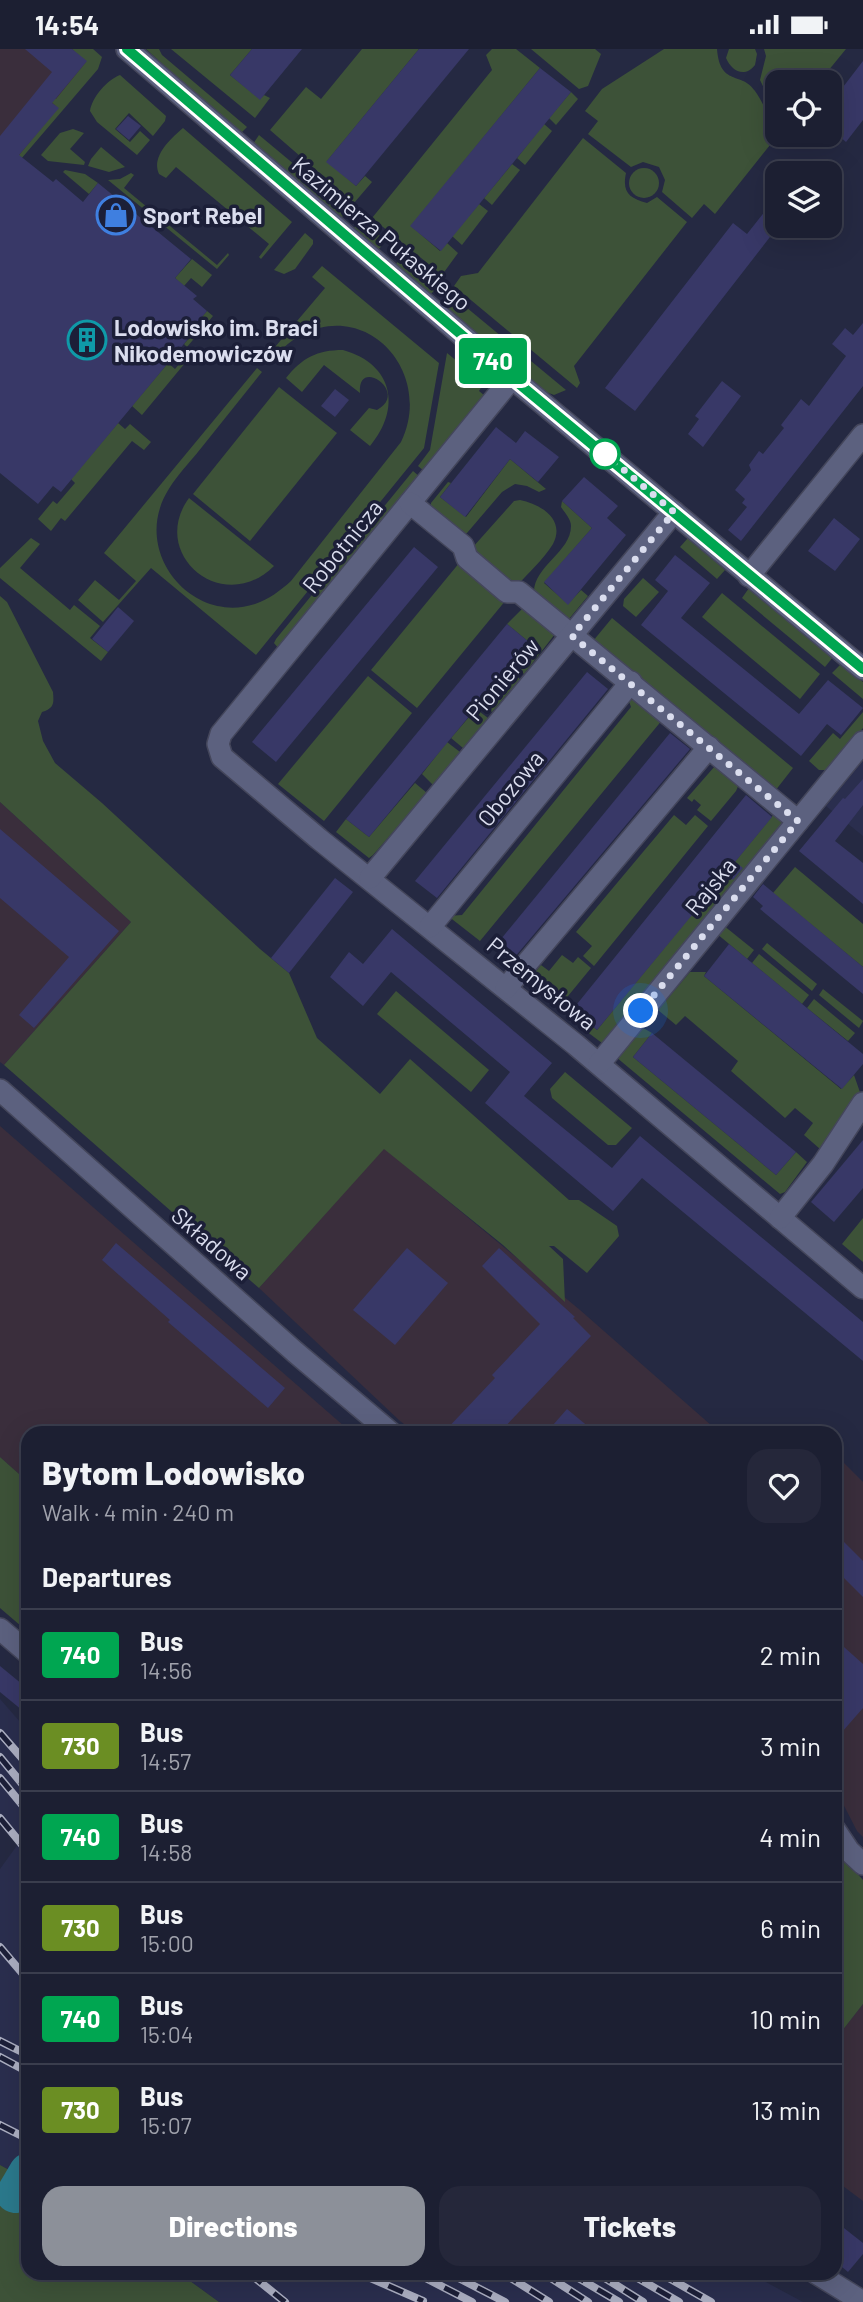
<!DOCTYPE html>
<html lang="en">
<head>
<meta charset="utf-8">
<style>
	:root { --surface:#1c1f32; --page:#25273a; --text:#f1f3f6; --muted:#a0a2ac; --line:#3a3d4d; --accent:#8c9099 }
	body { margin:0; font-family:Barlow,sans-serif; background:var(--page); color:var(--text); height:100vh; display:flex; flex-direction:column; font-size:26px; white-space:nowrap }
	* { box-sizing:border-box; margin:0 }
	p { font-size:23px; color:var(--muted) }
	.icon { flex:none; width:38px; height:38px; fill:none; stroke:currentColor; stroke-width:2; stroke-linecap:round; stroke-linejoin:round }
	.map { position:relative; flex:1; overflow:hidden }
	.details { position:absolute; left:21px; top:1377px; width:821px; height:854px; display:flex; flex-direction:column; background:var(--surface); border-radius:21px; box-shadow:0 7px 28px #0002,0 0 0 2px var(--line) }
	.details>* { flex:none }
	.badge { padding:0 14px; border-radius:5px; font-size:24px; line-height:46px }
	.fabs { position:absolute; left:765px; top:21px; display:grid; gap:14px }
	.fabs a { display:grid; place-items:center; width:77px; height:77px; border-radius:14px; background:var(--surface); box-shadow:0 7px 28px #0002,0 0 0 2px var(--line); font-size:35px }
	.you { position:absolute; width:35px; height:35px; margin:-18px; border:5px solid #fff; border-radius:50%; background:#1a73e8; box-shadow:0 0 0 10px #1a73e833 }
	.map>.badge { position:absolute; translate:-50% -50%; box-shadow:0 0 0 4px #fff }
	h2 { padding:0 21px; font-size:26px; line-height:63px }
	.round { display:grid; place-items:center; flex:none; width:74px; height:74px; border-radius:21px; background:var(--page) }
	.headline { display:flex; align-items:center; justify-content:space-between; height:119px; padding:0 21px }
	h1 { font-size:33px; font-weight:800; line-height:52px }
	.cta { display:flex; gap:14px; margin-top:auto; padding:14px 21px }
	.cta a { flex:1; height:80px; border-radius:21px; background:var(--accent); color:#fff; font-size:28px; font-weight:800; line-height:80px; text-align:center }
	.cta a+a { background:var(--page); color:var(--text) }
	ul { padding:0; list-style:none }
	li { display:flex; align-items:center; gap:21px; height:91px; padding:0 21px; border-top:2px solid var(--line) }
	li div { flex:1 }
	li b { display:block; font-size:26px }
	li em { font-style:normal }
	li .badge { min-width:77px; font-weight:700; text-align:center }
	.status { display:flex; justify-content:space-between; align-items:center; height:49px; padding:0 35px; background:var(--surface); direction:ltr }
	.status svg { height:19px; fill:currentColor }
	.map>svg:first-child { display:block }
	.built { fill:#2a2e4e }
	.industrial { fill:#3a2e3c }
	.green { fill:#3d5238 }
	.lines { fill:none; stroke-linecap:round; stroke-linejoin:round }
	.river { stroke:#2b798c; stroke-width:38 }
	.building { fill:#383867 }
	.minor-casing { stroke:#44465b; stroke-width:24 }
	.minor { stroke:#5c617f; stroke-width:21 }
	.rail-casing { stroke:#acafc2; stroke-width:8 }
	.rail { stroke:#1c1f38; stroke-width:5; stroke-dasharray:16; stroke-linecap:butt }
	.line-casing { stroke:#fff; stroke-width:16 }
	.line { stroke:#00a651; stroke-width:10 }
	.walk { stroke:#daddee; stroke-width:7; stroke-dasharray:0 12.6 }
	.stop-dot { fill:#fff; stroke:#00a651; stroke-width:3.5 }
	.labels { text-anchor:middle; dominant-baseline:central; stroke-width:7; stroke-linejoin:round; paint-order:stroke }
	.poi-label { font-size:23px; font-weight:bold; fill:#daddee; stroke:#1c1f38; text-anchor:start }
	.street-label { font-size:23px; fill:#daddee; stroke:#1c1f38 }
</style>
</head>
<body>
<div class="status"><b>14:54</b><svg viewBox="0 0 49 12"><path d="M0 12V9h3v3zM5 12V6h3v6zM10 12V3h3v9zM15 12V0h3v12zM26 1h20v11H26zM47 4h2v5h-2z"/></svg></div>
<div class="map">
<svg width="863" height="2253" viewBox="0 0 863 2253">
	<rect width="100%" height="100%" fill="#252942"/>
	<g class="built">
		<polygon points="863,712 863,787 826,757"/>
		<polygon points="0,1650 28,1682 28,2131 0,2116 0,1820 21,1791 0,1764"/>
		<polygon points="179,2224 749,2224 803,2253 219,2253"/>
	</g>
	<g class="industrial">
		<polygon points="0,0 72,0 96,20 59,59 0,129"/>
		<polygon points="0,753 131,873 4,1016 0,1013"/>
		<polygon points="0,1077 352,1384 28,1384 28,1433 0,1408"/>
		<polygon points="384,1099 580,1261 720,1384 416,1384 400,1372 259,1239"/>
		<polygon points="835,1405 863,1433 863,1788 857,1782 835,1739"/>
		<polygon points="863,1955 863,2152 835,2131 835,1991"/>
	</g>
	<g class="green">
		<polygon points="72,0 93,0 102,8 98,20 9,124 0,129 58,59 44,46 56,50 86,13"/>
		<polygon points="146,0 159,0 162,6 247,78 240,85"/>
		<polygon points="171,0 252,0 230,26 260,50 264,46 270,49 255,69"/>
		<polygon points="362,0 419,0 327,112 356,137 365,127 372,133 354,154 270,81 306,38 321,50"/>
		<polygon points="492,0 516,0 540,19 411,177 440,202 447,194 458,204 442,226 372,169 492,21 486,6"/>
		<polygon points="531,0 595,0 601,5 588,37 579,40"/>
		<path d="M664,0H717C720,38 742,22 755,42C764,55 771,72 778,86L715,165L704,155L692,169L662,143L665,131L659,118L643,113L631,118L588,85L598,72L585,62L602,40Z"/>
		<path d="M729,0H755L757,5L755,16C744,30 731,21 726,9Z"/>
		<polygon points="764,0 846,0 819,33 777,33 777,66 760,31 766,7"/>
		<path d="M120,26L166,67L165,72L153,87L129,64L115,80L130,93L140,82L150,91L137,106L97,73L90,62C92,48 107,31 120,26Z"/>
		<polygon points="571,43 578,50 556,76 549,69"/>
		<polygon points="544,75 552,82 525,116 517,109"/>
		<path d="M183,79L292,173L261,210L259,208L269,195L182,123L176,118L166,129L159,125C151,108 170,90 183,79Z"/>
		<polygon points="73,80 84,84 70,100 85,113 84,116 48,112 41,106 60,84"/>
		<polygon points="259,86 349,161 340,170 253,95"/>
		<path d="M583,89L626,124C622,143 629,149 647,154L657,148L687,173L574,317L580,334L577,339L454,237L461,227L478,224Z"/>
		<polygon points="101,98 125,118 109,123 88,117 91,110"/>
		<polygon points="512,115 520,121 492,156 484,149"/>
		<circle cx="644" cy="134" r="15"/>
		<polygon points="65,121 85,125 98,134 89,145 63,123"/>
		<polygon points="131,124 134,126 124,139 217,216 228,204 229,206 217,220 108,131 120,130"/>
		<polygon points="479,155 488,162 462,196 452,187"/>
		<polygon points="361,170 386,192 378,201 355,183 354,179"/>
		<polygon points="305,184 313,191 313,195 295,220 284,225 274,221"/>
		<polygon points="402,206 439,236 431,245 428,245 395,217"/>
		<polygon points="192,210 212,226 202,238 191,229 184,237 175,229"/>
		<path d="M322,217L439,314L424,399L256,606L151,519L103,573L78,551L95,531L119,551L136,532L104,504L257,319L262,323C242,348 222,373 202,398C187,417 167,436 160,459C142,515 197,574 255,555C269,550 280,542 291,532L401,393C434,325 369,250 301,286C288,293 278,304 269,315L264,311L325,239L312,228Z"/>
		<polygon points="449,244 566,341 554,346 546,343 442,257"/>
		<polygon points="207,262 213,267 187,298 184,295 193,285 190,282"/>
		<path d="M343,301C393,315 402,359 370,397L350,381L369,359L377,361C410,344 357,307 360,344L324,316L302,343L286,329C302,309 317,301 343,301Z"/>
		<polygon points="447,304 480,331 482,337 479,342 485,347 424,422 418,417 430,401"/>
		<polygon points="187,306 190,308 142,366 132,357 168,314 175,320"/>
		<polygon points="279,338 337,384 250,492 193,445"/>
		<polygon points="118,374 125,380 130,375 151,393 144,401 132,392 65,472 61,469 51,482 38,470 53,452 57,455 75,434 71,430"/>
		<polygon points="510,410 546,440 539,443 527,437 515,435 502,443 467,484 463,485 431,459 431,454 448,433 451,434 440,448 466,468"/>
		<polygon points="413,422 420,428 279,600 274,594 276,590"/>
		<path d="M189,449L274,517C223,568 148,505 189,449Z"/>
		<path d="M520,451C540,455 566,470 553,495C544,510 528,524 517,537L474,508L473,498L514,452Z"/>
		<path d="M562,452L592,479L544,534L568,555L581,541L588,547L569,570H565L534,543C534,517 571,503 571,477C571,470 565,464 561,458Z"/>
		<polygon points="31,489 40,495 20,519 70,561 74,556 100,577 90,589 108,603 101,612 0,529 0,519"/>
		<polygon points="688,489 725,521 717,530 680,498"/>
		<polygon points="460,513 506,551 417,659 371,621"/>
		<polygon points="643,529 659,543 636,568 623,557 624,550"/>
		<polygon points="749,539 833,608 825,618 742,549"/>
		<polygon points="722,544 820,625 800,650 702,568"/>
		<path d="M0,547L7,553L53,643C54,655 54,659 42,663L38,672L43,692L55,714L102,754L260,900L289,924L317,989L380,1045L410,1010L569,1151H579L617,1177L619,1187L587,1224L554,1197H549L563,1210L565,1253L503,1196L384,1100L259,1239L4,1016L131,873L0,753Z"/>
		<polygon points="524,558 555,585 524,625 512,615 530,594 507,575"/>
		<polygon points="612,569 793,719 775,742 593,592"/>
		<polygon points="841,615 863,633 863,650 832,624"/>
		<polygon points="508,620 520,630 492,663 481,653"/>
		<polygon points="368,627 412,664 324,772 278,735"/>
		<polygon points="627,647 636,648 663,670 480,892 448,867 462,866 631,658"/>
		<polygon points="476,660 488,669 463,699 451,689"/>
		<polygon points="863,663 863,679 828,721 819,721 809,712 833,684 840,690"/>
		<polygon points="447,693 460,703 433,736 422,725"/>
		<polygon points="715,717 740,733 736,742 711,772 697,761 701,756 694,750 692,753 687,749"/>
		<polygon points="415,734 427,744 373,806 369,809 336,783 346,770 369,788"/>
		<polygon points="774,765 783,773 779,784 602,994 566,967 573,960 597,981"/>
		<polygon points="674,766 686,776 695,766 708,777 594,917 583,907 592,897 576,883"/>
		<polygon points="795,818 863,875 863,918 773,844"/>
		<polygon points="723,876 754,901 747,910 716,884"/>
		<polygon points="767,894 817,935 812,942 762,900"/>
		<polygon points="759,905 809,946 802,955 752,914"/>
		<polygon points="562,906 573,914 578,908 591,919 559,958 528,932 541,916 549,922"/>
		<polygon points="690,923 706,923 704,927 841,1040 854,1026 862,1049 820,1100 804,1086 813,1074 795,1059 785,1069 731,1022 738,1012 685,967 676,976 658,961"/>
		<polygon points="823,940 863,972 859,979 819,946"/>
		<polygon points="396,942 489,1021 471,1043 377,965"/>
		<polygon points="814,950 855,984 848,992 807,959"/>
		<polygon points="639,980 645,980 652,984 633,1008 776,1126 796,1103 807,1113 785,1143 780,1145 616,1008"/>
		<polygon points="565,1023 632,1079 616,1096 608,1096 552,1049 550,1040"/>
		<polygon points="863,1169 863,1213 842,1195"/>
		<polygon points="0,1408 28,1433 28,1583 0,1559"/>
		<polygon points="835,1800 863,1831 863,1955 835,1991"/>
		<polygon points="0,2116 28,2131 28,2224 179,2224 219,2253 0,2253"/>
	</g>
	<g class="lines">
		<polyline class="river" points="15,2145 28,2123"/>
	</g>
	<g class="building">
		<polygon points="25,0 72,0 87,12 52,54 59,59 19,106 53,133 56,130 83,153 98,134 191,210 175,229 197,247 193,250 207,262 190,282 193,284 61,443 53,437 38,455 0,424 0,87 52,23"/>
		<polygon points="252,0 302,0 260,51 230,26"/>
		<polygon points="419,0 469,0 356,137 326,113"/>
		<polygon points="863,12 863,71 846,93 830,79 830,55"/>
		<polygon points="540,19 571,43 441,202 410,177"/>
		<polygon points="128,67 141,77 129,91 116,80"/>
		<polygon points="777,147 777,179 635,362 605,339 733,174 747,185"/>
		<polygon points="863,274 863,337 741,492 728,481 747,458 742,454 745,450 735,441 751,421 749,416 759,402 763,405 784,379 781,376 801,350 809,357 846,307 832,295 845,279 853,286"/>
		<polygon points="722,332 741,347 703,398 688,385 699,370 695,367"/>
		<polygon points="335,340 349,351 335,368 321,357"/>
		<polygon points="496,378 516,394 525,382 559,408 538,433 510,410 465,468 440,448"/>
		<polygon points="584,428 618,457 607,469 626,486 568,556 544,533 592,479 562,452"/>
		<polygon points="834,469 860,490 835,522 808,502"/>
		<polygon points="414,498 438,518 276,713 252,693"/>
		<polygon points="675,506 710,534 681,569 799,665 828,631 863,659 841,686 827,675 801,707 641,576 668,542 655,531"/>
		<polygon points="118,558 134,572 108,603 92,590"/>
		<polygon points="507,575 530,594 369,788 346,770"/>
		<polygon points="587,623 608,640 437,849 415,832"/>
		<polygon points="670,684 690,700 514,909 496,896"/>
		<polygon points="863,730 863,756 835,792 863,814 863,855 799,802 843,749 845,750"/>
		<polygon points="746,746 772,768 735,813 743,819 733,831 726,825 597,981 573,960"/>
		<polygon points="0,780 119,882 34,979 19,966 69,908 0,849"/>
		<polygon points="335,829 353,843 289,924 271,909"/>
		<polygon points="763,835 863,918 863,945 760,860 763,857 753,848"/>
		<polygon points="392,880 552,1014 524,1047 612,1119 640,1087 863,1273 863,1312 642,1129 613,1162 485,1054 510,1023 391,923 363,957 330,928 349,903 363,915"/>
		<polygon points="729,895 863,1005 863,1015 842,1040 704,927"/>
		<polygon points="652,984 796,1103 776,1126 633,1008"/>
		<polygon points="863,1091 863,1139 834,1173 811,1153"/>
		<polygon points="116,1194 285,1339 268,1359 168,1273 170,1271 102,1211"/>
		<polygon points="407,1199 448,1234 395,1296 353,1261"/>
		<polygon points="499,1199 575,1268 573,1269 591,1287 499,1384 443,1384 495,1329 492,1326 540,1275 482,1217"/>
		<polygon points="567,1360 596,1384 546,1384"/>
		<polygon points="835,1484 863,1512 863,1548 835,1520"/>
		<polygon points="835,1590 863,1615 863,1659 835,1691"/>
		<polygon points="0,1617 28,1640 28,1666 0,1643"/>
		<polygon points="835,2172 863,2194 863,2205 848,2223 835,2212"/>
	</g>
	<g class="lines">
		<defs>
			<g id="minor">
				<polyline points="127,0 512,329 863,620"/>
				<polyline points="512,329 221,685 218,695 222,708 319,790 576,996 863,1239"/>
				<polyline points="410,454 463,497 467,509 507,543 519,543 798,772"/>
				<polyline points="749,527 863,386"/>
				<polyline points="370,829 674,463"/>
				<polyline points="430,878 631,633"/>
				<polyline points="506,939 709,698"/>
				<polyline points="599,1015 863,693"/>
				<polyline points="0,1041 295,1303 391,1384"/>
				<polyline points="780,1169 823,1115 863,1054"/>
				<polyline points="0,1580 28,1604"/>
				<polyline points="835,1781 849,1802 863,1815"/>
				<polyline points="816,2224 863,2253"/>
			</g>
		</defs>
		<use href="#minor" class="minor-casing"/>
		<use href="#minor" class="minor"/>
		<defs>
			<g id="rail">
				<polyline points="0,1684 28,1716"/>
				<polyline points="0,1708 28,1742"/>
				<polyline points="0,1729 28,1763"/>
				<polyline points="0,1769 28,1803"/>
				<polyline points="0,1898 28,1931"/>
				<polyline points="0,1992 28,2006"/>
				<polyline points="0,2008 28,2023"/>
				<polyline points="0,2076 28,2090"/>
				<polyline points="249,2224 285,2253"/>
				<polyline points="359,2224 423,2252"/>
				<polyline points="416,2224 472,2253"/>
				<polyline points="449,2224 505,2253"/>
				<polyline points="503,2224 549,2253"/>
				<polyline points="543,2224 588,2253"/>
				<polyline points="570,2224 619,2253"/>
				<polyline points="597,2224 643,2253"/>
				<polyline points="629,2224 679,2253"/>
				<polyline points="660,2224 711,2253"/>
			</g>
		</defs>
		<use href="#rail" class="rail-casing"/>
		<use href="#rail" class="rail"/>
	</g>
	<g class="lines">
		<defs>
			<polyline id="line" points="127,0 512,329 863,620"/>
		</defs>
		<use href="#line" class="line-casing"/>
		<use href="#line" class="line"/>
		<polyline class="walk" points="605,405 674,463 572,587 798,772 641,962"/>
	</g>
	<defs>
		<symbol id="shop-ring" viewBox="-11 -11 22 22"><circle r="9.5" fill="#1c1f38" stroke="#3f7fe0" stroke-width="1.5"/><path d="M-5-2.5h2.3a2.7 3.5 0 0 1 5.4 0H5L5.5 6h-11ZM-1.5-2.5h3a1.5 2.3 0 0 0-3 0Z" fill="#3f7fe0"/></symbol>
		<symbol id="building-ring" viewBox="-11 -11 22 22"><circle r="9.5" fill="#1c1f38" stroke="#0f9aa8" stroke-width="1.5"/><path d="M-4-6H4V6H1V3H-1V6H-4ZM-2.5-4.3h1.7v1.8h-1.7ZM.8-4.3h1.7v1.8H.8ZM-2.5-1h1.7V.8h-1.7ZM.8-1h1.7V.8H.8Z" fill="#0f9aa8"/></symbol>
	</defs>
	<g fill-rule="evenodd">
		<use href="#shop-ring" x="94" y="144" width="44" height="44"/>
		<use href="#building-ring" x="65" y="269" width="44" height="44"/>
	</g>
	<circle class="stop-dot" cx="605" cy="405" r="14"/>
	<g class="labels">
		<g class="poi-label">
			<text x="143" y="166">Sport Rebel</text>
			<text x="114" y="278">Lodowisko im. Braci<tspan x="114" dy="26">Nikodemowiczów</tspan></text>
		</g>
		<g class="street-label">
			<text transform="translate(382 184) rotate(40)">Kazimierza Pułaskiego</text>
			<text transform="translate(342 497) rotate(-51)">Robotnicza</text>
			<text transform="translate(502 630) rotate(-50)">Pionierów</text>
			<text transform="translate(510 739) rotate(-51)">Obozowa</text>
			<text transform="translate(710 837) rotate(-51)">Rajska</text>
			<text transform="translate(542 934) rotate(39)">Przemysłowa</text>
			<text transform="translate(212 1194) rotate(41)">Składowa</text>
		</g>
	</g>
</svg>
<div class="fabs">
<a><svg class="icon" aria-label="locate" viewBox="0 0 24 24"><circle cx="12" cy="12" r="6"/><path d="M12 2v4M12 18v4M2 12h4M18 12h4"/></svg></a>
<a><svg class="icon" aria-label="layers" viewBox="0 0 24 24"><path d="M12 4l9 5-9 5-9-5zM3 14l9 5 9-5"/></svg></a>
</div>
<div class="you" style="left:641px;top:962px"></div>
<b class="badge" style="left:493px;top:312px;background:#00a651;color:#fff">740</b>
<section class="details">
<div class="headline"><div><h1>Bytom Lodowisko</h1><p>Walk · 4 min · 240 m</p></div><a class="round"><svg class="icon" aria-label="heart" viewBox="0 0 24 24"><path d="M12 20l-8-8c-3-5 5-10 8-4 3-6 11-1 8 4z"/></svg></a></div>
<h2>Departures</h2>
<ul>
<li><span class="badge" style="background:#00a651;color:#fff">740</span><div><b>Bus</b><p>14:56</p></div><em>2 min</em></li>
<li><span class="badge" style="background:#6b8e23;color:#fff">730</span><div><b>Bus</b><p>14:57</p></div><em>3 min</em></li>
<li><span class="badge" style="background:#00a651;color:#fff">740</span><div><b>Bus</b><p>14:58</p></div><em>4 min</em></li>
<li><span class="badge" style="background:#6b8e23;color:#fff">730</span><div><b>Bus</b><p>15:00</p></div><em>6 min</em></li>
<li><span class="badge" style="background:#00a651;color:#fff">740</span><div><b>Bus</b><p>15:04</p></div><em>10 min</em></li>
<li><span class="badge" style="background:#6b8e23;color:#fff">730</span><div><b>Bus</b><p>15:07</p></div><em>13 min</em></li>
</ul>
<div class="cta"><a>Directions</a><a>Tickets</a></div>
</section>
</div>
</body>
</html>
